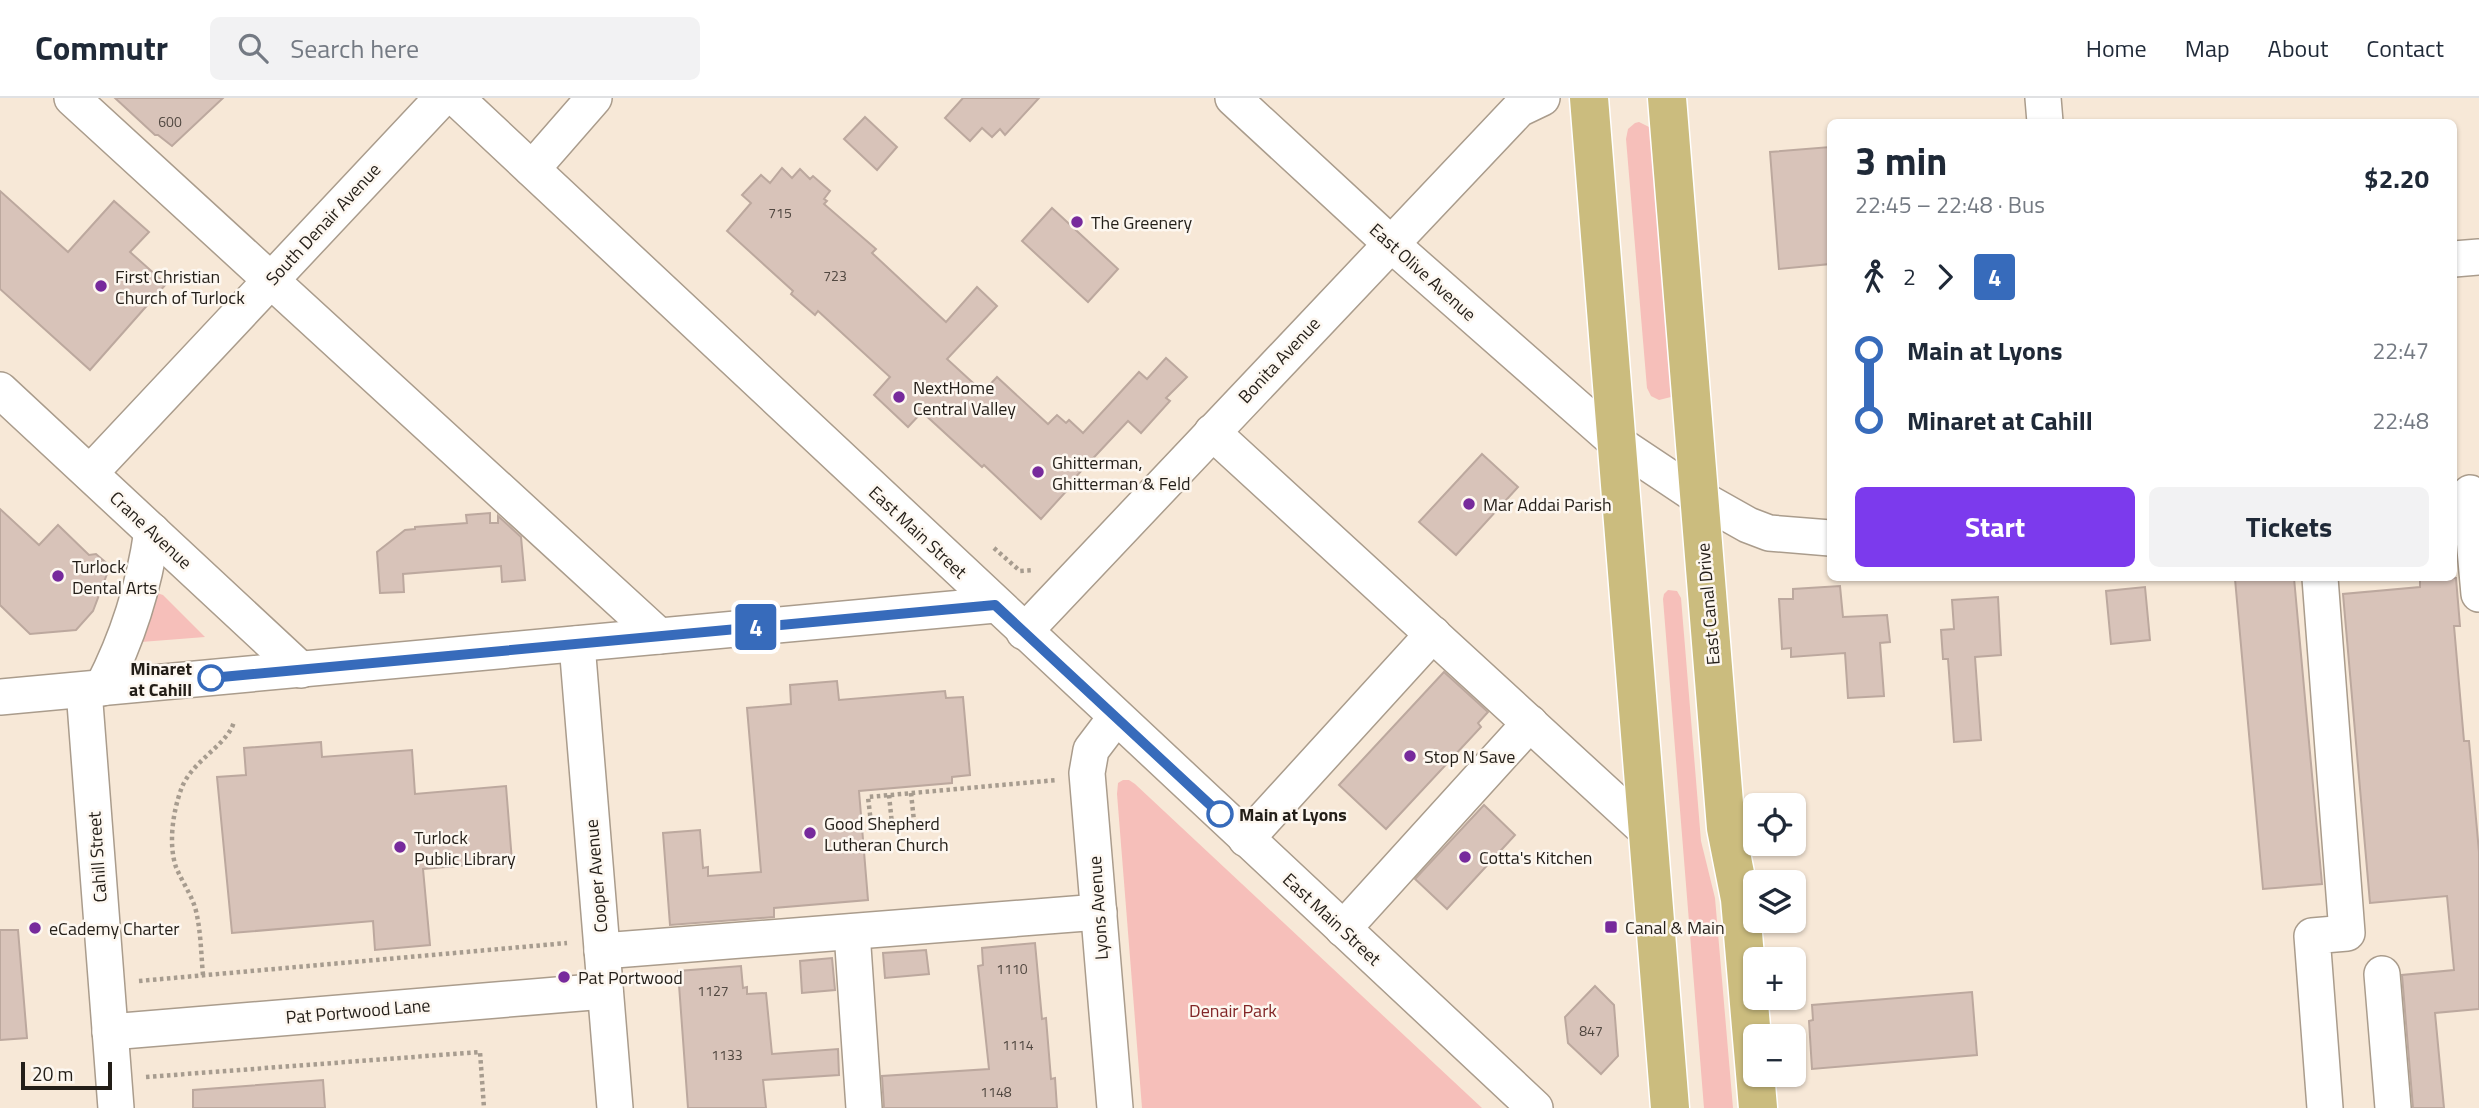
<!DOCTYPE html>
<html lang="en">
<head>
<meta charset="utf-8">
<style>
	:root { --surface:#fff; --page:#f2f2f3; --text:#1f2937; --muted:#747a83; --line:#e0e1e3; --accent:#7c3aed }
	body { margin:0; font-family:"Titillium Web",sans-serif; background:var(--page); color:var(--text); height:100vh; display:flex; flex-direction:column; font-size:26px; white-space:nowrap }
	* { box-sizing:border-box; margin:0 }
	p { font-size:23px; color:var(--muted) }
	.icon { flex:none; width:38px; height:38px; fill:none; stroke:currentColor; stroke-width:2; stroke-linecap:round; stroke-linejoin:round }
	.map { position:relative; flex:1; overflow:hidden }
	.details { position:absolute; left:1827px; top:21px; width:630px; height:462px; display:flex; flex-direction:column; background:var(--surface); border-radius:10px; box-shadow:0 2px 5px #0004 }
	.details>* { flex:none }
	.badge { padding:0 14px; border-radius:5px; font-size:24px; line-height:46px }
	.fabs { position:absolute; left:1743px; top:695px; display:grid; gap:14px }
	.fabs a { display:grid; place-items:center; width:63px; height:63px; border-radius:10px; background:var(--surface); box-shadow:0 2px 5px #0004; font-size:35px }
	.scale { position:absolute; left:21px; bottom:18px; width:91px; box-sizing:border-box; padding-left:7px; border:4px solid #231e18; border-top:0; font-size:19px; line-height:24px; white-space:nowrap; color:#231e18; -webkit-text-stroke:5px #fdf7f0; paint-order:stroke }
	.map>.badge { position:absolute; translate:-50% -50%; box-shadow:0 0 0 4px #fff }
	.legs { display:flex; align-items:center; gap:10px; height:77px; padding:0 28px; font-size:23px }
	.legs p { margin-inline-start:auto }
	.head { display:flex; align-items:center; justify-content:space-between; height:119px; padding:0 28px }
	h1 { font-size:38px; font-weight:700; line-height:52px }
	.primary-button { display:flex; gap:14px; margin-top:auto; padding:14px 28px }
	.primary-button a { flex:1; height:80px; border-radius:10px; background:var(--accent); color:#fff; font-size:28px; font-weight:700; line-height:80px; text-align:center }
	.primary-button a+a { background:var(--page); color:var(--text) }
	ul { padding:0 28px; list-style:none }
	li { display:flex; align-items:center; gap:24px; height:70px; font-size:26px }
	li i { display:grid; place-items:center; width:10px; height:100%; margin:0 9px; background:currentColor }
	li i::after { content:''; width:18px; height:18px; margin:-9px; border:5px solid; border-radius:50%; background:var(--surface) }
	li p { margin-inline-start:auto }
	li:first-child i { background:linear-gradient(#0000 50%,currentColor 0) }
	li:last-child i { background:linear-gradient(currentColor 50%,#0000 0) }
	header { display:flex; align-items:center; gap:42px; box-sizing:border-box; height:98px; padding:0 35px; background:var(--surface); border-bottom:2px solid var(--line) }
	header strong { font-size:33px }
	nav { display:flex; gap:38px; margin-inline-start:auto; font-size:24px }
	.search { width:490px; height:63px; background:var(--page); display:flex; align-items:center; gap:18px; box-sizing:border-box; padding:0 24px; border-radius:10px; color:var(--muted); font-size:26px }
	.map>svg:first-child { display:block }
	.green { fill:#f6bfba }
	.building { fill:#d8c3b9; stroke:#bca89e; stroke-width:2 }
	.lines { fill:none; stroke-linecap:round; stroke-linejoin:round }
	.minor-casing { stroke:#aa9c8c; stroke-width:38 }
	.major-casing { stroke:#fff; stroke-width:41 }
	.path { stroke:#a79c8f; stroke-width:4.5; stroke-dasharray:3.5 3.5; stroke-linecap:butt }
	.minor { stroke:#fff; stroke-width:35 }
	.major { stroke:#cbbc7e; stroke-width:38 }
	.line-1-casing { stroke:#fff; stroke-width:16 }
	.line-1 { stroke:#376bbb; stroke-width:10 }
	.poi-dot { fill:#772a9c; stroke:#fdf7f0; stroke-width:2.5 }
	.stop-1-dot { fill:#fff; stroke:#376bbb; stroke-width:3.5 }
	.labels { text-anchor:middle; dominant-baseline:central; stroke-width:5; stroke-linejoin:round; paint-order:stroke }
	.number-label { font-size:14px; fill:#504740 }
	.poi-label { font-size:18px; fill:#231e18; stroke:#fdf7f0; text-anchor:start }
	.street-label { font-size:18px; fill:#231e18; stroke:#fdf7f0 }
	.stop-label { font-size:18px; font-weight:bold; fill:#231e18; stroke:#fdf7f0; text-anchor:end }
	.park-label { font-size:18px; fill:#822526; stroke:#fdf7f0 }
</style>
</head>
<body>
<header>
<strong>Commutr</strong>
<div class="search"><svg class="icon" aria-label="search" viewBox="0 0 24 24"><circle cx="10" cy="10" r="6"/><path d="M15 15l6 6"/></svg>Search here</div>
<nav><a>Home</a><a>Map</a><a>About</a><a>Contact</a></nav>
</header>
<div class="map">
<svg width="2479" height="1010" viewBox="0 0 2479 1010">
	<rect width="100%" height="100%" fill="#f7e8d7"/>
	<g class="green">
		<polygon points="1639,24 1651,30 1674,292 1671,299 1659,302 1651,298 1647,290 1626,41 1628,31 1635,25"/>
		<polygon points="1668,492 1677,493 1681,500 1701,743 1715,800 1733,1010 1704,1010 1663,501 1664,496"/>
		<polygon points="157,495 163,497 205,539 141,544"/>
		<polygon points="1123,682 1129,682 1135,686 1482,1010 1142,1010 1117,696 1118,685"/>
	</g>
	<g class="building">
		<polygon points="115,0 223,0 172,48 158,37 155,37"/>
		<polygon points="963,0 1039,0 1005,37 1000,31 992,39 982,30 970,43 945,20"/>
		<polygon points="865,19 897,49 877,72 844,41"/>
		<polygon points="1830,49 1830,166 1779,171 1770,54"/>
		<polygon points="782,70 792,80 800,71 810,81 813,78 830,93 824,101 827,103 824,106 876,151 872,155 946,224 977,189 997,208 947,261 983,294 997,279 1048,326 1057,317 1066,325 1069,322 1083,335 1139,274 1147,281 1166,260 1187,279 1166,300 1170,303 1141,335 1128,323 1069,386 1071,388 1041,421 984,367 982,369 922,314 908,329 874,297 890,279 818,213 815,217 791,196 793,193 727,133 751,105 742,97 761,77 770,85"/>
		<polygon points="0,93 68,154 114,103 149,134 130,154 166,186 90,272 0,191"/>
		<polygon points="1052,110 1118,171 1088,204 1022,143"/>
		<polygon points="1482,356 1518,389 1456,457 1419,424"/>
		<polygon points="0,411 39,447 58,427 89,457 96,456 110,468 93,513 76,532 30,536 0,507"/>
		<polygon points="490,415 490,425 498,425 498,418 521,439 525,482 502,484 501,468 403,476 404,494 380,495 377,454 405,432 415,431 415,429 467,425 466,417"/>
		<polygon points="2294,480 2322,786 2263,791 2235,481"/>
		<polygon points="2420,480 2456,480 2460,528 2454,528 2464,643 2469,643 2479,754 2479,911 2435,915 2444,1010 2413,1010 2402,877 2454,872 2447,798 2370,805 2343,496 2420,489"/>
		<polygon points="1840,488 1843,519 1887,517 1890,544 1880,545 1884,598 1848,600 1845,555 1791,559 1791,550 1782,551 1779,501 1793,501 1793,491"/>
		<polygon points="2145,489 2150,542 2111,546 2106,493"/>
		<polygon points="1998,499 2001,557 1975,559 1981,642 1954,644 1948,561 1943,561 1941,532 1954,531 1952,502"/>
		<polygon points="1444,574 1488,614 1478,625 1481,629 1386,731 1339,687"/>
		<polygon points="837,583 839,602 945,593 946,600 963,599 970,677 952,679 952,685 859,693 868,802 774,810 774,819 670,827 663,735 700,732 703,770 708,769 708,778 761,774 747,610 791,606 790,587"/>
		<polygon points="321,644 322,659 412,652 415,696 506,688 512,763 423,771 430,847 375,852 373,823 232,835 217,679 246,677 244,650"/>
		<polygon points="1484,707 1515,737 1447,811 1415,781"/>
		<polygon points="0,832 18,832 27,940 0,942"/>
		<polygon points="1035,845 1042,921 1046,920 1051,981 1055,980 1057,1010 884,1010 882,978 989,971 978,868 983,867 982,850"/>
		<polygon points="926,852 929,876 885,880 883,855"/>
		<polygon points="832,860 835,892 802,895 800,863"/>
		<polygon points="741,868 743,890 747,889 747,896 766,895 772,956 838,951 839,977 763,982 766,1010 688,1010 678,873"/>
		<polygon points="1595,888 1614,907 1618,958 1601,976 1568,945 1565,919"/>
		<polygon points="1972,894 1977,957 1812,971 1809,923 1813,922 1812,907"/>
		<polygon points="323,982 325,1010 193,1010 193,992"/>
	</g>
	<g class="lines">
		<defs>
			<g id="minor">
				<polyline points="72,0 659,538"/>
				<polyline points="456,0 1535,1010"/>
				<polyline points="1233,0 1390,145 1616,344 1700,400 1748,427 1769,435 1830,440"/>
				<polyline points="2043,0 2045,24"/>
				<polyline points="532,71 594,0"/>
				<polyline points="2454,161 2479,159"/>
				<polyline points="0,292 301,572"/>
				<polyline points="1212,334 1648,734"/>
				<polyline points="90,375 442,0"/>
				<polyline points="2470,395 2479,496"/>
				<polyline points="2320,480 2347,835 2312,838 2325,1010"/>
				<polyline points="1024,534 1519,11 1542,0"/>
				<polyline points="577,546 615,1010"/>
				<path d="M102,590C128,540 144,489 152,433"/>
				<polyline points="84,592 116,1010"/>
				<polyline points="0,599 995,507"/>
				<polyline points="1246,741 1433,536"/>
				<polyline points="1343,831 1530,625"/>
				<polyline points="852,834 864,1010"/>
				<polyline points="602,853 1099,814"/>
				<polyline points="2382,876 2393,1010"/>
				<polyline points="110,934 605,893"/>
				<polyline points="1115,1010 1087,675 1091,652 1116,619"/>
			</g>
			<g id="major">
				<polyline points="1589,0 1670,1010"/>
				<polyline points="1667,0 1726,730 1740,801 1758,1010"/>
			</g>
		</defs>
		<use href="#minor" class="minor-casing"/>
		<use href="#major" class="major-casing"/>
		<g class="path">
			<polyline points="994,450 1020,473 1034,472"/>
			<polyline points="911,695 914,723"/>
			<polyline points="889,697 892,726"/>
			<polyline points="871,725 868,699 1057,682"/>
			<path d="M203,877C201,856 201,834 196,813C192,797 182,784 176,769C168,746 173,712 182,689C193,662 230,645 234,623"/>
			<polyline points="139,883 567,845"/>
			<polyline points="146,979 480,954 484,1010"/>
		</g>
		<use href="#minor" class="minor"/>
		<use href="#major" class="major"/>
	</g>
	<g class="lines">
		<defs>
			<polyline id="line-1" points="211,580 995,507 1220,716"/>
		</defs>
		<use href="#line-1" class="line-1-casing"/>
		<use href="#line-1" class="line-1"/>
	</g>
	<g class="poi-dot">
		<circle cx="1077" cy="124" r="7"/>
		<circle cx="101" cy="188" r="7"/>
		<circle cx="899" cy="299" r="7"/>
		<circle cx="1038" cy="374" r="7"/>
		<circle cx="1469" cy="406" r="7"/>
		<circle cx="58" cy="478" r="7"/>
		<circle cx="1410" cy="658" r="7"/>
		<circle cx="810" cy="735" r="7"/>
		<circle cx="400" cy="749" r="7"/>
		<circle cx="1465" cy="759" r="7"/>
		<rect x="1604" y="822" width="14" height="14" rx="3.5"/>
		<circle cx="35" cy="830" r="7"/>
		<circle cx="564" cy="879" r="7"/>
	</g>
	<g class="stop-1-dot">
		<circle cx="211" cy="580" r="12"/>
		<circle cx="1220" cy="716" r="12"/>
	</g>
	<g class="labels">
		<g class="number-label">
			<text x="170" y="23">600</text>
			<text x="780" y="114">715</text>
			<text x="835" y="177">723</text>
			<text x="1012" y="870">1110</text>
			<text x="713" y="892">1127</text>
			<text x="1591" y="932">847</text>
			<text x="1018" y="946">1114</text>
			<text x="727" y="956">1133</text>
			<text x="996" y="993">1148</text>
		</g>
		<g class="poi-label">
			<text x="1091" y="124">The Greenery</text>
			<text x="115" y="178">First Christian<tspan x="115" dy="21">Church of Turlock</tspan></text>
			<text x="913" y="289">NextHome<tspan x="913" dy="21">Central Valley</tspan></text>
			<text x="1052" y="364">Ghitterman,<tspan x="1052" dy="21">Ghitterman &amp; Feld</tspan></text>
			<text x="1483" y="406">Mar Addai Parish</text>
			<text x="72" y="468">Turlock<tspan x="72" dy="21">Dental Arts</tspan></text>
			<text x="1424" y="658">Stop N Save</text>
			<text x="824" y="725">Good Shepherd<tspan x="824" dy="21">Lutheran Church</tspan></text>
			<text x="414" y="739">Turlock<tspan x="414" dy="21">Public Library</tspan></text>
			<text x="1479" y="759">Cotta's Kitchen</text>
			<text x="1625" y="829">Canal &amp; Main</text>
			<text x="49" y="830">eCademy Charter</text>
			<text x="578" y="879">Pat Portwood</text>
		</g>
		<g class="street-label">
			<text transform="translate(323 126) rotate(-47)">South Denair Avenue</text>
			<text transform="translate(1423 174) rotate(42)">East Olive Avenue</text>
			<text transform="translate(1279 262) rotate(-47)">Bonita Avenue</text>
			<text transform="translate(151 432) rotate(43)">Crane Avenue</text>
			<text transform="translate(918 434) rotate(43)">East Main Street</text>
			<text transform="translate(1708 506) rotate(-95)">East Canal Drive</text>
			<text transform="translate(97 759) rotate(-94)">Cahill Street</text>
			<text transform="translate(596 778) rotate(-95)">Cooper Avenue</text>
			<text transform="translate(1098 810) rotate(-94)">Lyons Avenue</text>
			<text transform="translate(1332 821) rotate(43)">East Main Street</text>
			<text transform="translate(358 913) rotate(-5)">Pat Portwood Lane</text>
		</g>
		<g class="stop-label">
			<text x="192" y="570">Minaret<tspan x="192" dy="21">at Cahill</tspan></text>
			<text x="1239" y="716" text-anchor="start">Main at Lyons</text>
		</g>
		<g class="park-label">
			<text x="1233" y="912">Denair Park</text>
		</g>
	</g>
</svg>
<div class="fabs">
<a><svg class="icon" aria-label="locate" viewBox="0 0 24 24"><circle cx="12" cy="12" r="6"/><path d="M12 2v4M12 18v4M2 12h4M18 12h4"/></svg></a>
<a><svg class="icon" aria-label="layers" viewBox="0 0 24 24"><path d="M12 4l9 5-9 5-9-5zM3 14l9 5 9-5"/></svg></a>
<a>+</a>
<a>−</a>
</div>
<div class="scale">20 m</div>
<b class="badge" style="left:756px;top:529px;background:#376bbb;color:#fff">4</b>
<section class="details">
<div class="head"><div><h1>3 min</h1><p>22:45 – 22:48 · Bus</p></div><b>$2.20</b></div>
<div class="legs"><svg class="icon" aria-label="walk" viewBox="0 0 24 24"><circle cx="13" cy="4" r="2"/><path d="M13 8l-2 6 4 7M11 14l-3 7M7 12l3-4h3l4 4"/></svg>2<svg class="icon" aria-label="forward" viewBox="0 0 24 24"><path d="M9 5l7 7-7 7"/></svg><b class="badge" style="background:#376bbb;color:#fff">4</b></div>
<ul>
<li><i style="color:#376bbb"></i><b>Main at Lyons</b><p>22:47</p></li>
<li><i style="color:#376bbb"></i><b>Minaret at Cahill</b><p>22:48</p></li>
</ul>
<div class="primary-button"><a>Start</a><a>Tickets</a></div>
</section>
</div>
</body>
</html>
